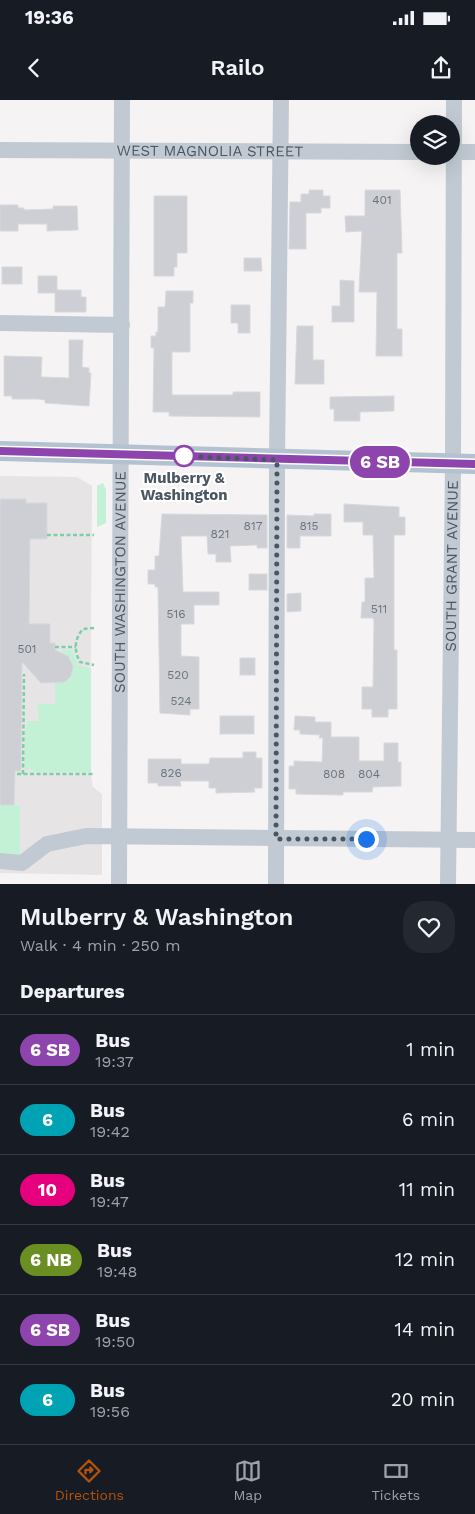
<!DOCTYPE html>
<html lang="en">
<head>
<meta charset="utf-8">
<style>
	:root { --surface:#171b24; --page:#242831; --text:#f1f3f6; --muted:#9ea1a6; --line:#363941; --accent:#b45309 }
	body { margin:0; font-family:"Work Sans",sans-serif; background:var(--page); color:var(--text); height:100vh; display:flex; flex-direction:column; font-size:19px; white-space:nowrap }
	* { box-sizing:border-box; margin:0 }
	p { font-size:16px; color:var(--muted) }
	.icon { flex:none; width:28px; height:28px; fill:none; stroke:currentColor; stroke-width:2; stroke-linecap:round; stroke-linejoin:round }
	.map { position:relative; height:784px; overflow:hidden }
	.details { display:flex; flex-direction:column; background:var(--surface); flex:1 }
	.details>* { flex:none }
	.badge { padding:0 10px; border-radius:16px; font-size:18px; line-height:32px }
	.controls { position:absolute; left:410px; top:15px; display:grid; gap:10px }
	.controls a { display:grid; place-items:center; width:50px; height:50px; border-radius:50%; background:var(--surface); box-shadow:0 5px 20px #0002; font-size:25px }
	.you { position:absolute; width:25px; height:25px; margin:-12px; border:4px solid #fff; border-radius:50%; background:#1a73e8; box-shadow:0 0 0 8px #1a73e833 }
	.map>.badge { position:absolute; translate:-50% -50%; box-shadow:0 0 0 2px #fff }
	h2 { padding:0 20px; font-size:19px; line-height:45px }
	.round { display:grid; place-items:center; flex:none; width:52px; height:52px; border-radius:20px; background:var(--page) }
	.summary { display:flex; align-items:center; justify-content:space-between; height:85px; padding:0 20px }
	h1 { font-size:24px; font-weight:600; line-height:38px }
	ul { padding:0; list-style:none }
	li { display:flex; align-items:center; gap:15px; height:70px; padding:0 20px; border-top:1px solid var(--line) }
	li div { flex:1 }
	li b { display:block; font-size:19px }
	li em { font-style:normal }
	li .badge { min-width:55px; font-weight:700; text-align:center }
	.status { display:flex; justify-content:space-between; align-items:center; height:35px; padding:0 25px; background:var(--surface); direction:ltr }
	.status svg { height:14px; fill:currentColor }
	header { display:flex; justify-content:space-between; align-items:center; height:65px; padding:0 20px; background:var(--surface); font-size:22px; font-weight:600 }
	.tab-bar { display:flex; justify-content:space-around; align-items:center; height:70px; border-top:1px solid var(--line); background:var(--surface); font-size:14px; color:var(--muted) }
	.tab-bar a { display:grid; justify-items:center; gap:2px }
	.tab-bar .current { color:var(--accent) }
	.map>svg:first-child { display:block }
	.education { fill:#e6e4e5 }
	.green { fill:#c3f1d5 }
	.building { fill:#cdcfd5; stroke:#d7d9de }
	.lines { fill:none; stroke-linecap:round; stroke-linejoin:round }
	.path { stroke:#7ad0a6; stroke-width:2.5; stroke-dasharray:4 2.5; stroke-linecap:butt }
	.minor { stroke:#c1cad2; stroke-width:16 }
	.major { stroke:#b3c2d1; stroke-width:20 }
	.line-casing { stroke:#fff; stroke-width:11 }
	.line { stroke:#8e44ad; stroke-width:8 }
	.walk { stroke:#4a5661; stroke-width:5; stroke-dasharray:0 9 }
	.stop-dot { fill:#fff; stroke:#8e44ad; stroke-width:2.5 }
	.labels { text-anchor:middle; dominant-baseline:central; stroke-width:4; stroke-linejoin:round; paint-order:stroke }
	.number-label { font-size:12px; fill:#6b747e }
	.street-label { font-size:15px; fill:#4a5661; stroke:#fff }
	.stop-label { font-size:15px; font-weight:bold; fill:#4a5661; stroke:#fff }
</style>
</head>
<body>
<div class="status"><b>19:36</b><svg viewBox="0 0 49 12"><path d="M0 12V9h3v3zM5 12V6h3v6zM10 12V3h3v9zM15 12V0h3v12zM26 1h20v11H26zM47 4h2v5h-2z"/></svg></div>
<header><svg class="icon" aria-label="back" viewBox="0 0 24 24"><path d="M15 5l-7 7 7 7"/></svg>Railo<svg class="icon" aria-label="share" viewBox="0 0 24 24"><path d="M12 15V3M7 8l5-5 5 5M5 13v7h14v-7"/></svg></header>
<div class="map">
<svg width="475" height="784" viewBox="0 0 475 784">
	<rect width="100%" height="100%" fill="#f5f3f3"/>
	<polygon class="education" points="0,376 77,377 92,386 90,671 93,687 102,694 102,775 0,773"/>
	<g class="green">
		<polygon points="103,383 106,390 106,423 97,427 97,386"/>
		<path d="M62,550H72L78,565L91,569V672H33V669L25,670V633L28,621H39L37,604H55V583C68,582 74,575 73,563L67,555L61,552Z"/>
		<polygon points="0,705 20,705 20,755 0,754"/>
	</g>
	<g class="building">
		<polygon points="309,90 323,90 323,96 330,96 330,108 321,108 321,113 306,113 306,149 289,149 290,102 301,102 301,94 309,94"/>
		<polygon points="365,90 400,90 402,153 397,153 397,229 402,229 402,256 376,256 377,192 359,192 362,131 346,132 345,116 365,116"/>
		<polygon points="154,96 187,96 187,153 177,153 177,167 174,167 174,176 154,176"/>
		<polygon points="0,105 18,105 18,108 24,108 24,110 53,109 53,106 77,106 78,130 47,131 47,124 18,124 18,131 0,131"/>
		<polygon points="244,158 261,158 262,171 244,171"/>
		<rect x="2" y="167" width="20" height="17"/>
		<polygon points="38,176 57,176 57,190 81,190 81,197 86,197 86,212 55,212 55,193 38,193"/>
		<polygon points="340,180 354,181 354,222 332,222 332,206 340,206"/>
		<polygon points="166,191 193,191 193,203 190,203 190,252 172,252 172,295 233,295 233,292 260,292 260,317 169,316 169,312 153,312 154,248 151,248 151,236 156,236 156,232 158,232 158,207 165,207"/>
		<polygon points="231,205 250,205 250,233 238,233 238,223 231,223"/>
		<polygon points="297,226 313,226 313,260 324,260 324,284 295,284"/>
		<polygon points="69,240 83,240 82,267 89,268 89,273 91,273 89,306 45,303 45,300 38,299 12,299 12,296 4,296 4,256 42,257 41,277 69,278"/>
		<polygon points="394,296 394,311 360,312 360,321 334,321 334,309 330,309 330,297"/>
		<polygon points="0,399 26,399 26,403 47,403 47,439 30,439 29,524 50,524 50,543 55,543 55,550 68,556 73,566 71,576 65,582 41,583 22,562 21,671 15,671 14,705 0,705"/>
		<polygon points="344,404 399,407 399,417 405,417 405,435 394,435 394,550 397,550 397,609 388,609 388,617 372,617 372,609 362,609 362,587 373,587 374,521 373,518 361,518 362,502 365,502 365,478 374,478 373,435 363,435 363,422 344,422"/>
		<polygon points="162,414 267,415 267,448 257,448 257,445 230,446 231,462 216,462 216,454 208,454 207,436 181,436 183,492 219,492 219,505 194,505 194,524 181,524 181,556 199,557 199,609 190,609 190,615 160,613 158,487 155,487 155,484 148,484 148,470 155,470 155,456 159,456"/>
		<polygon points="314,414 331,414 331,436 300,436 300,448 287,448 287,415 314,416"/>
		<rect x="249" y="474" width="18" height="16"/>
		<polygon points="301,493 301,511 287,512 287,494"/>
		<rect x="240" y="558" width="15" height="17"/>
		<rect x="220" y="616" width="34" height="18"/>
		<polygon points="295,616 315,617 315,622 331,622 331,637 359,637 359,661 384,661 384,643 398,643 398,662 401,662 401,686 373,687 372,692 343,692 343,695 339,695 296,694 296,689 289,689 289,666 294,666 294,661 322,662 323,638 319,638 320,635 300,634 300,630 294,630"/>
		<polygon points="243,652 256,652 256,658 262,658 262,688 254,688 255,692 216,693 216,688 209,688 209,681 180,681 181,686 158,686 158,683 148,683 148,659 181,659 181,664 209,664 210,658 243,658"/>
	</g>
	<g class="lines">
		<g class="path">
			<polyline points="47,435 94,435"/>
			<path d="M94,528L83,529C74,539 74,551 80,562L94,565"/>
			<polyline points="55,547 76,547"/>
			<polyline points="17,674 93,674"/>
			<polyline points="23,674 24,574"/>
		</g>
		<g class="minor">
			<path id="s1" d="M0,50L419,52"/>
			<polyline points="451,52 475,52"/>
			<polyline points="0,223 122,225"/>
			<polyline points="0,761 22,763 47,744 86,736 475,740"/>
			<path id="s2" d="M119,784L122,0"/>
			<polyline points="276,784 277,360 281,0"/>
			<path id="s3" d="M448,784L453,364L454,0"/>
		</g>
		<polyline class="major" points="0,351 475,364"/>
	</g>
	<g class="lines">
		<defs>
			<polyline id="line" points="0,351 475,364"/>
		</defs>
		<use href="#line" class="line-casing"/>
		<use href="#line" class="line"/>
		<polyline class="walk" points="184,356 179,356 277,360 276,739 366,739"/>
	</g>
	<circle class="stop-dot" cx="184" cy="356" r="10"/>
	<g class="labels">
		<g class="number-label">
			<text x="382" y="100">401</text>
			<text x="253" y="426">817</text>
			<text x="309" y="426">815</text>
			<text x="220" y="434">821</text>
			<text x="379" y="509">511</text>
			<text x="176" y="514">516</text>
			<text x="27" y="549">501</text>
			<text x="178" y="575">520</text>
			<text x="181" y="601">524</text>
			<text x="171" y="673">826</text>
			<text x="334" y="674">808</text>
			<text x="369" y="674">804</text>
		</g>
		<g class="street-label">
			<text stroke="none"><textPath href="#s1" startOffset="210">WEST MAGNOLIA STREET</textPath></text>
			<text stroke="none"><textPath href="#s3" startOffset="318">SOUTH GRANT AVENUE</textPath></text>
			<text stroke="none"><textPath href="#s2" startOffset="302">SOUTH WASHINGTON AVENUE</textPath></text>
		</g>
		<g class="stop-label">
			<text x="184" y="378">Mulberry &amp;<tspan x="184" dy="17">Washington</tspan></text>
		</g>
	</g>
</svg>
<div class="controls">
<a><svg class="icon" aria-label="layers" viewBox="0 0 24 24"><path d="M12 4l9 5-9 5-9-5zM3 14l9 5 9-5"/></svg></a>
</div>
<div class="you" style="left:366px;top:739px"></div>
<b class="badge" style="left:380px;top:362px;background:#8e44ad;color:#fff">6 SB</b>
</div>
<section class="details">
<div class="summary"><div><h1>Mulberry &amp; Washington</h1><p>Walk · 4 min · 250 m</p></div><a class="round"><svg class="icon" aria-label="heart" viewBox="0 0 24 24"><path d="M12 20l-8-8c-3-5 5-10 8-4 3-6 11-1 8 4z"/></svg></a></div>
<h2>Departures</h2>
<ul>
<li><span class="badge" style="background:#8e44ad;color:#fff">6 SB</span><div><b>Bus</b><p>19:37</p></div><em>1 min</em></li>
<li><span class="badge" style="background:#00a3b4;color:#fff">6</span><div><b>Bus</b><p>19:42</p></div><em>6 min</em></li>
<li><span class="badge" style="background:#e6007e;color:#fff">10</span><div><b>Bus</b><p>19:47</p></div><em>11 min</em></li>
<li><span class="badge" style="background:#6b8e23;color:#fff">6 NB</span><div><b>Bus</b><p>19:48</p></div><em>12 min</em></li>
<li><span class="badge" style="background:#8e44ad;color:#fff">6 SB</span><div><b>Bus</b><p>19:50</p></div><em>14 min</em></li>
<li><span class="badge" style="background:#00a3b4;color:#fff">6</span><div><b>Bus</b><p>19:56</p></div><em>20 min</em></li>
</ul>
</section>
<nav class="tab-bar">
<a class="current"><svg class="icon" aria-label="directions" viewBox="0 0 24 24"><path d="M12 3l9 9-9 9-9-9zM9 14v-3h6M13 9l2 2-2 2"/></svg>Directions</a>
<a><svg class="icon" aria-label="map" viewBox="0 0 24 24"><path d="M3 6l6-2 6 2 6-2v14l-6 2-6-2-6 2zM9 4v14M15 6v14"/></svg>Map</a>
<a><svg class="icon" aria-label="tickets" viewBox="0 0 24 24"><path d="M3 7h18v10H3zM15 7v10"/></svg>Tickets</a>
</nav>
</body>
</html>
